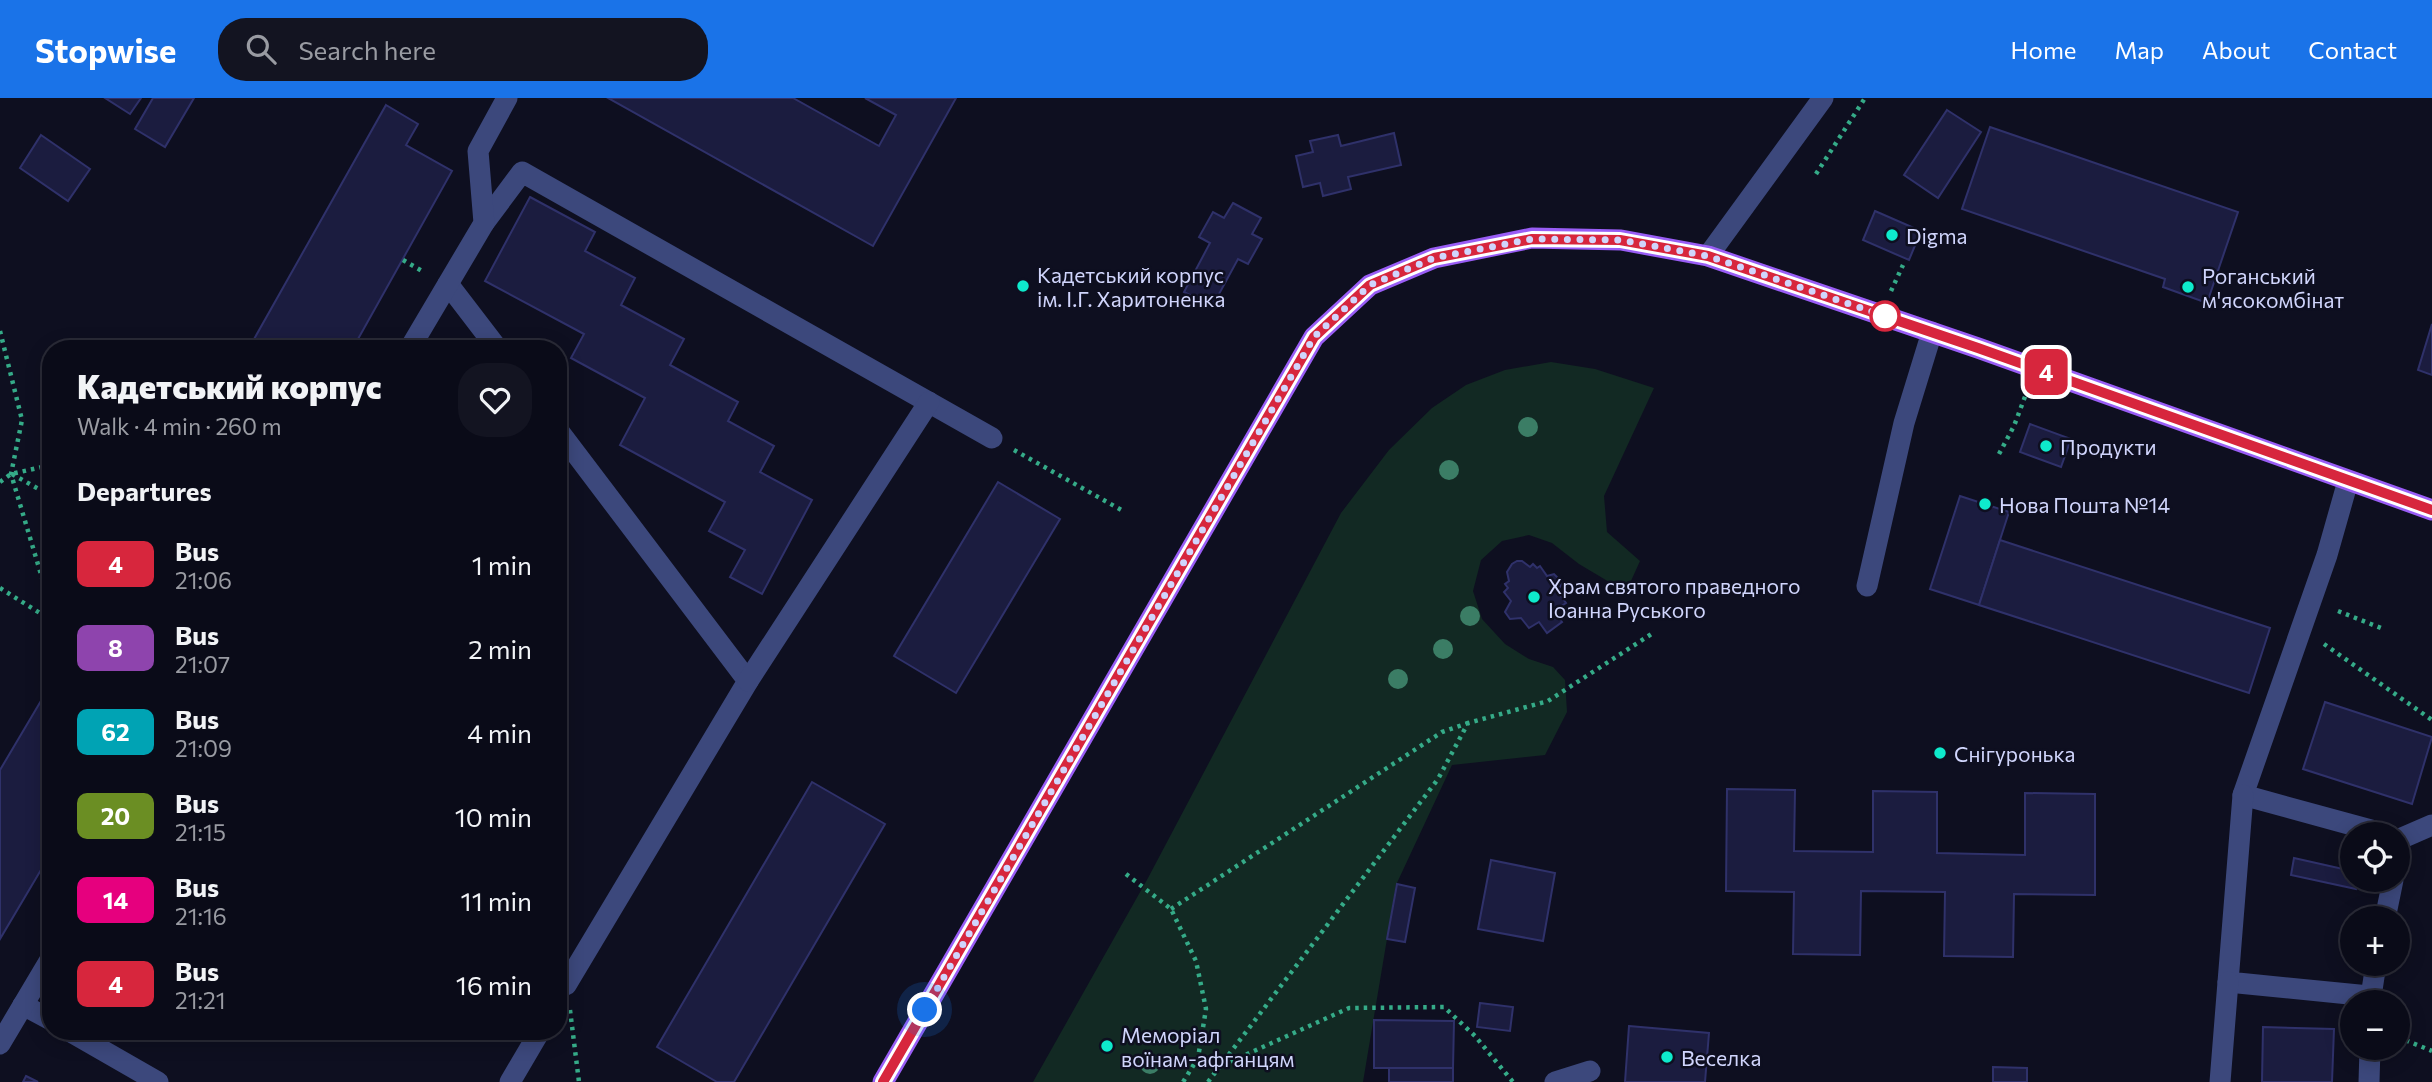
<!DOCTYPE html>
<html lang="en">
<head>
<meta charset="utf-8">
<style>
	:root { --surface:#0a0b18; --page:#131421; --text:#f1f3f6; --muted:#999ba2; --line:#2a2b37; --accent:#1a73e8 }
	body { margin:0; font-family:Commissioner,sans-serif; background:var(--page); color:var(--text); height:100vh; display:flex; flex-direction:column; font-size:26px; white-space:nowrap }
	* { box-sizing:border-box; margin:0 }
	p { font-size:23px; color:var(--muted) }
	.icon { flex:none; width:38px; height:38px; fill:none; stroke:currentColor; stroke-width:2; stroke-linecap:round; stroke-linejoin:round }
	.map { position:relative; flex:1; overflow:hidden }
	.side { position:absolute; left:42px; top:242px; width:525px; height:700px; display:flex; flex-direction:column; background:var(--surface); border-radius:28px; box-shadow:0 4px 18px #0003,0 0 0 2px var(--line) }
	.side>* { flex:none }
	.badge { padding:0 14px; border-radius:10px; font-size:24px; line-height:46px }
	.buttons { position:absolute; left:2340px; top:724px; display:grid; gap:14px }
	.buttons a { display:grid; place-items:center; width:70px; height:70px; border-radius:50%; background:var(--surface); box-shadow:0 4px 18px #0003,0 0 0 2px var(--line); font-size:35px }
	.you { position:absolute; width:35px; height:35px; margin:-18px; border:5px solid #fff; border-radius:50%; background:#1a73e8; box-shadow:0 0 0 10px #1a73e833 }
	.map>.badge { position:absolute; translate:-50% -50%; box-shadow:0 0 0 4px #fff }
	h2 { padding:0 35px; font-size:26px; line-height:63px }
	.round { display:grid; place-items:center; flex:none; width:74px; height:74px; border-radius:28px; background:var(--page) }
	.headline { display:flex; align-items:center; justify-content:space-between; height:119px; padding:0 35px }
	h1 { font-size:33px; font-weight:800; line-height:52px }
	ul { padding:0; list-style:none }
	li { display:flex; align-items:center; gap:21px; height:84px; padding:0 35px }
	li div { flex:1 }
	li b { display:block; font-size:26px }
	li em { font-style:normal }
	li .badge { min-width:77px; font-weight:700; text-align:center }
	header { display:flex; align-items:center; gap:42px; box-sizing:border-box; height:98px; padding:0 35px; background:var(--accent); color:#fff }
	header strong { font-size:33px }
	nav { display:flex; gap:38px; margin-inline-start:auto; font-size:24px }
	.search { width:490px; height:63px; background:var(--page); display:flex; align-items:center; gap:18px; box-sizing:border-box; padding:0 24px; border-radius:28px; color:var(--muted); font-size:26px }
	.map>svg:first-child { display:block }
	.green { fill:#122923 }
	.building { fill:#1b1c3f; stroke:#2f316a; stroke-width:2 }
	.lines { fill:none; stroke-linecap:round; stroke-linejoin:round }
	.path { stroke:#35ab88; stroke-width:4.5; stroke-dasharray:3.5 5; stroke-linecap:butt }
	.minor { stroke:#3c487c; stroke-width:21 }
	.major { stroke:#995df5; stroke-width:21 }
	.tree { fill:#3b7d65 }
	.line-casing { stroke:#fff; stroke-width:16 }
	.line { stroke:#d7263d; stroke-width:10 }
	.walk { stroke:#d0d5fc; stroke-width:7; stroke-dasharray:0 12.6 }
	.poi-dot { fill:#0eeacc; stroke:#0e0f20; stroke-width:2.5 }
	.stop-dot { fill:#fff; stroke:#d7263d; stroke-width:3.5 }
	.labels { text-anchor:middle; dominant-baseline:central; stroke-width:5; stroke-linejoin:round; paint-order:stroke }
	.poi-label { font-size:21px; fill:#d0d5fc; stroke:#0e0f20; text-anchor:start }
</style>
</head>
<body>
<header>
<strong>Stopwise</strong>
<div class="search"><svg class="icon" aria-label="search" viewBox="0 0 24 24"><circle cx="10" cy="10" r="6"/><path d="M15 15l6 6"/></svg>Search here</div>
<nav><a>Home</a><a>Map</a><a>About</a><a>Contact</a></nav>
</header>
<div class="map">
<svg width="2432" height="984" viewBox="0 0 2432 984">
	<rect width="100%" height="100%" fill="#0e0f20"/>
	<polygon class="green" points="1551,264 1595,271 1654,290 1604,398 1607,434 1640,463 1626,494 1579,466 1552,445 1529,437 1502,443 1481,462 1473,493 1482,521 1505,546 1529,561 1553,569 1565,582 1567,614 1545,657 1452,667 1396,787 1363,984 1033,984 1148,780 1341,415 1389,352 1432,310 1466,287 1505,272"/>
	<g class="building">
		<polygon points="105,0 141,0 130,16"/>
		<polygon points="153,0 194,0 165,49 135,31"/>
		<polygon points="608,0 793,0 879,48 896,17 865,0 956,0 873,148"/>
		<polygon points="386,7 418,26 406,47 452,73 353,250 249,250"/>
		<polygon points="1947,12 1981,34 1938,100 1904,77"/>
		<polygon points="1990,29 2238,114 2207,205 2163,189 2165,181 1962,111"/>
		<polygon points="1394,35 1401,67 1348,79 1351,91 1323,98 1320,85 1303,89 1296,58 1313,54 1310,43 1338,37 1341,48"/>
		<polygon points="41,37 90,71 68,103 20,70"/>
		<polygon points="530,99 595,134 585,153 635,180 621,207 684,241 670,267 738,304 728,323 774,348 760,374 812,402 762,496 730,479 745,452 709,433 725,404 620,347 645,300 571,260 584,236 485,183"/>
		<polygon points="1233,105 1261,120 1252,136 1262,141 1248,166 1238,161 1212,209 1184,194 1210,145 1199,139 1213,114 1224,120"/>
		<polygon points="1875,113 1921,133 1909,162 1863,142"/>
		<polygon points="2432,226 2432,277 2418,272"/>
		<polygon points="2030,326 2071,341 2061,369 2020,354"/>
		<polygon points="998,384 1060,421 956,595 894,558"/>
		<polygon points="1960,398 2009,414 1979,507 1930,491"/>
		<polygon points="2000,442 2270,530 2249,595 1979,507"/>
		<polygon points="1517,463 1522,463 1530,469 1533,466 1537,470 1540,468 1547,478 1554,476 1562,484 1558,494 1566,505 1554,513 1562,524 1547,535 1539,524 1529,530 1521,520 1510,521 1505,514 1511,503 1504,494 1508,490 1505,486 1509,483 1507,474 1512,466"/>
		<polygon points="51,586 51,755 0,841 0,672"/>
		<polygon points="2325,604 2432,639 2412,706 2303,671"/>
		<polygon points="812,684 885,726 734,984 717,984 657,949"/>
		<polygon points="1727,691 1795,692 1794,753 1873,754 1873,693 1937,694 1937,755 2025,757 2025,695 2095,696 2095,797 2014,796 2013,859 1944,858 1945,794 1861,793 1860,857 1793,856 1794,794 1726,793"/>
		<polygon points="2294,760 2352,773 2352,782 2358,782 2356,791 2291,777"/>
		<polygon points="1491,762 1555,775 1543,843 1478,831"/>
		<polygon points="1397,786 1415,790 1405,844 1387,841"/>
		<polygon points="1480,905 1513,909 1510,933 1477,929"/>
		<polygon points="1374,922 1454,923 1453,970 1374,970"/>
		<polygon points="1629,928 1709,935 1705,984 1625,984"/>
		<polygon points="2263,929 2334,931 2332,984 2262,984"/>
		<polygon points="1993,969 2027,970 2027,984 1993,984"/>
		<rect x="1389" y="970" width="64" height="14"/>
		<polygon points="26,978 38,984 23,984"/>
	</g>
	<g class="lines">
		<g class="path">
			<polyline points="1816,76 1865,0"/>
			<polyline points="403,162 422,173"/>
			<polyline points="1891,193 1903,167"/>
			<polyline points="0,233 22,322 11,376 51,510"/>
			<polyline points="1014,352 1125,414"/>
			<polyline points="1999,356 2014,328 2026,296"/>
			<polyline points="12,376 51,398"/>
			<polyline points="0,384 11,376 51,367"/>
			<polyline points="0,490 51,522"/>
			<polyline points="2338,513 2381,530"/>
			<polyline points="2324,546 2432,622"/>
			<polyline points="1126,776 1171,811 1196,863 1206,911 1198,960 1183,984"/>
			<polyline points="1171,811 1442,634 1468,625"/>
			<polyline points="570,912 579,984"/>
			<polyline points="2398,939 2432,953"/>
			<polyline points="1223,967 1349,910 1444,909 1475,938 1513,984"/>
			<polyline points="1208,984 1438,681 1468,625 1548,603 1653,535"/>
		</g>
		<g class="minor">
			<polyline points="484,125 522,74 992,340"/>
			<polyline points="1708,158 1823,0"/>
			<polyline points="448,186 497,250"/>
			<polyline points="410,250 484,125 478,53 507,0"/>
			<polyline points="558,332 748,583 566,887 558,883"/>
			<polyline points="2348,383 2327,457 2243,697 2389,737"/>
			<polyline points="1867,488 1904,325 1932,234"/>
			<polyline points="748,583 929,304"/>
			<polyline points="2243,697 2228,884 2369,898"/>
			<polyline points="2402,740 2432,727"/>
			<polyline points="2385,821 2393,782"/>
			<polyline points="2370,905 2376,866"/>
			<polyline points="23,907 51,922"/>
			<polyline points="69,933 158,984"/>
			<polyline points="0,946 51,860"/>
			<polyline points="510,984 540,933"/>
			<polyline points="1555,984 1590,973"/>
			<polyline points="2220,984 2228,884"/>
			<polyline points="2369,984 2370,950"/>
		</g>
		<polyline class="major" points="883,984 1314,239 1370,187 1434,160 1532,140 1621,142 1708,158 1978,250 2432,412"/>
	</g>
	<g class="tree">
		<circle cx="1528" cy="329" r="10"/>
		<circle cx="1449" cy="372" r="10"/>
		<circle cx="1470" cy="518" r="10"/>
		<circle cx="1443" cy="551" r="10"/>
		<circle cx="1398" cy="581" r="10"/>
		<circle cx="1150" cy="966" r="10"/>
	</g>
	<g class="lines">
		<defs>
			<polyline id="line" points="883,984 1314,239 1370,187 1434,160 1532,141 1620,142 1708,158 1978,250 2432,412"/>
		</defs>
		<use href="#line" class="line-casing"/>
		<use href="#line" class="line"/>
		<polyline class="walk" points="925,912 1314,239 1370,187 1434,160 1532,141 1620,142 1708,158 1885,218"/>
	</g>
	<g class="poi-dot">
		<circle cx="1892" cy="137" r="7"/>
		<circle cx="1023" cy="188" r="7"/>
		<circle cx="2188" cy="189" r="7"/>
		<circle cx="2046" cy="348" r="7"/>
		<circle cx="1985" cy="406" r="7"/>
		<circle cx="1534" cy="499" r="7"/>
		<circle cx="1940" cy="655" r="7"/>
		<circle cx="1107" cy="948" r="7"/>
		<circle cx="1667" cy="959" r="7"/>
	</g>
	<circle class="stop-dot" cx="1885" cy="218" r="14"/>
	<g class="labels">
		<g class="poi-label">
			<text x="1906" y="137">Digma</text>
			<text x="1037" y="176">Кадетський корпус<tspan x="1037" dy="24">ім. І.Г. Харитоненка</tspan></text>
			<text x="2202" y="177">Роганський<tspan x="2202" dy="24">м'ясокомбінат</tspan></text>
			<text x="2060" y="348">Продукти</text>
			<text x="1999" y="406">Нова Пошта №14</text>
			<text x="1548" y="487">Храм святого праведного<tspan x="1548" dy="24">Іоанна Руського</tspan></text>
			<text x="1954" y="655">Снігуронька</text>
			<text x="1121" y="936">Меморіал<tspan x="1121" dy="24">воїнам-афганцям</tspan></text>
			<text x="1681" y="959">Веселка</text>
		</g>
	</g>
</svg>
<div class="buttons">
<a><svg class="icon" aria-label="locate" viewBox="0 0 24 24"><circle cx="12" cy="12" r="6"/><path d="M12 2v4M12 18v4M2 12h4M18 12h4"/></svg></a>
<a>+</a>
<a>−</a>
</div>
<div class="you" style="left:925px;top:912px"></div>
<b class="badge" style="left:2046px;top:274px;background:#d7263d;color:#fff">4</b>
<section class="side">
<div class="headline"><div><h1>Кадетський корпус</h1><p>Walk · 4 min · 260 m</p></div><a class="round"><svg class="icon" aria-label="heart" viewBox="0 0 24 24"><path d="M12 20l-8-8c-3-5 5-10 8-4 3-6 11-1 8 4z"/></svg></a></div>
<h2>Departures</h2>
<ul>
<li><span class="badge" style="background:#d7263d;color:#fff">4</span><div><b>Bus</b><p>21:06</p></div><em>1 min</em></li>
<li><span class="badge" style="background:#8e44ad;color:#fff">8</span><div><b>Bus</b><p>21:07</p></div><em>2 min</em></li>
<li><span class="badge" style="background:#00a3b4;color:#fff">62</span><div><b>Bus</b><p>21:09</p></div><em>4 min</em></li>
<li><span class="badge" style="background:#6b8e23;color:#fff">20</span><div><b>Bus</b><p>21:15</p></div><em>10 min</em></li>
<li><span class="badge" style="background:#e6007e;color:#fff">14</span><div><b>Bus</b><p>21:16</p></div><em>11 min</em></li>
<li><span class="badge" style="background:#d7263d;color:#fff">4</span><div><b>Bus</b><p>21:21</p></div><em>16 min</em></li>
</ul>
</section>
</div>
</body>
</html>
